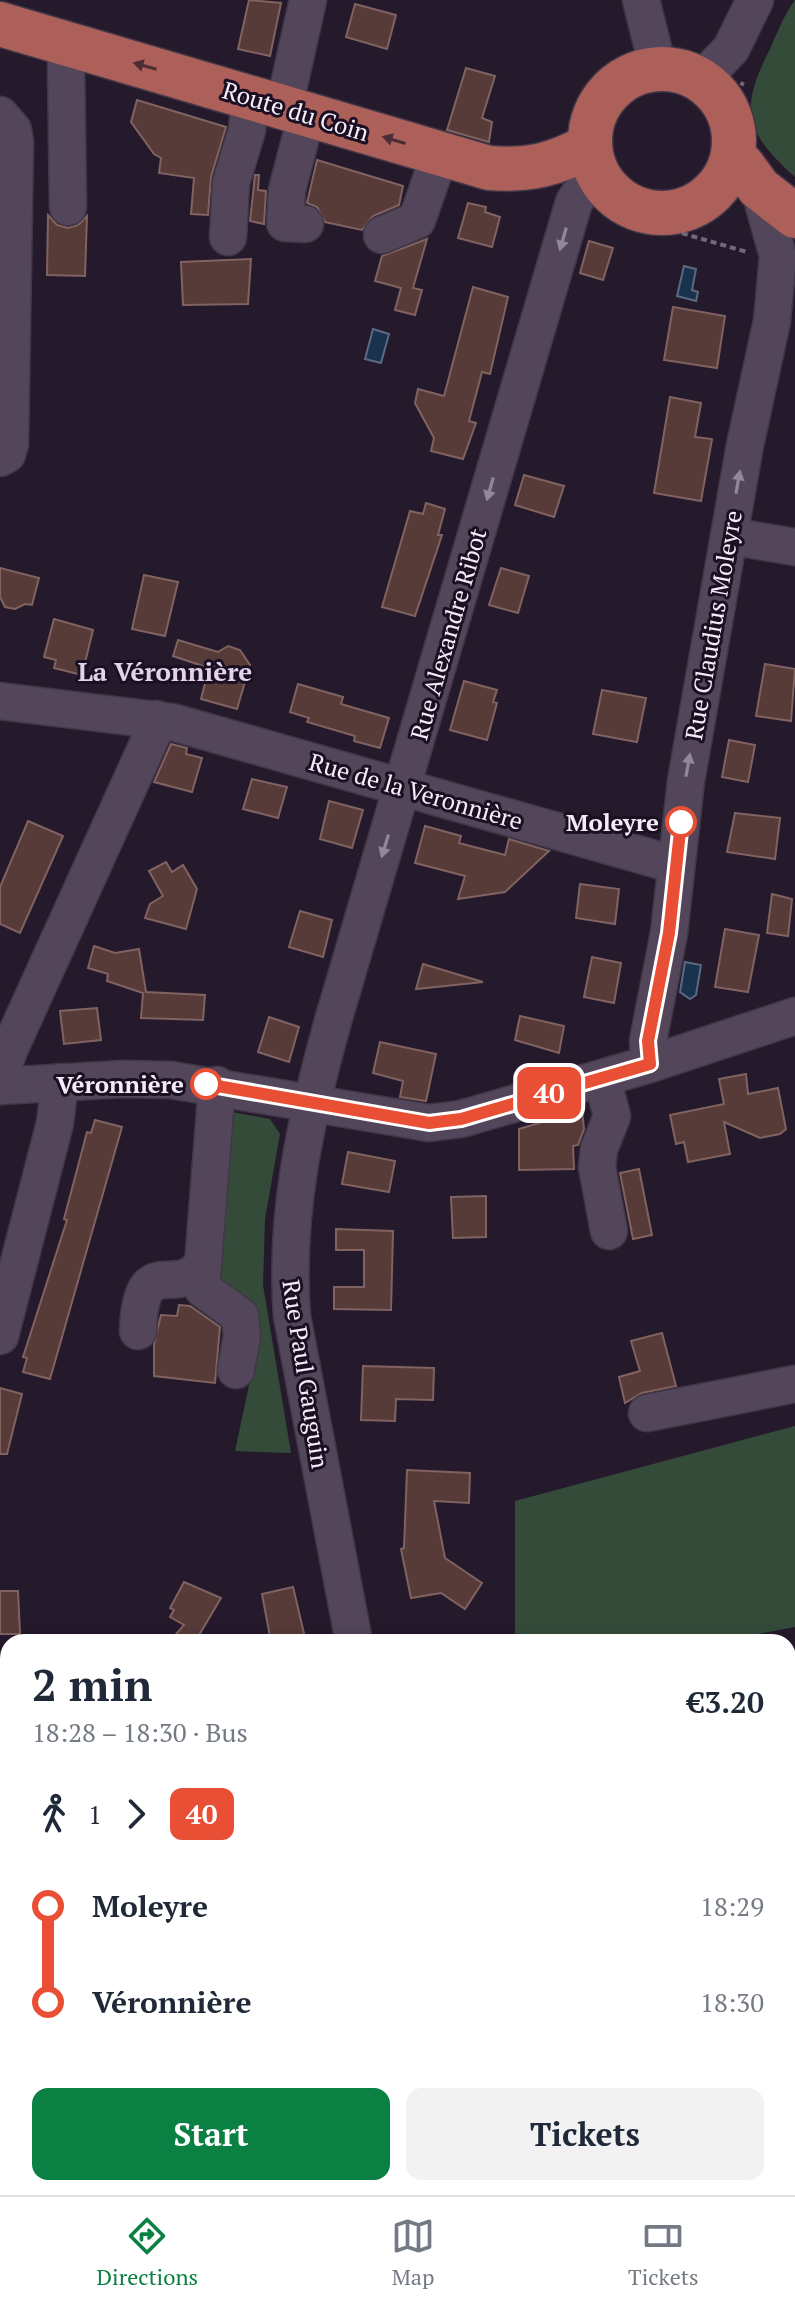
<!DOCTYPE html>
<html lang="en">
<head>
<meta charset="utf-8">
<style>
	:root { --surface:#fff; --page:#f2f2f3; --text:#1f2937; --muted:#747a83; --line:#e0e1e3; --accent:#0b8043 }
	body { margin:0; font-family:"PT Serif",serif; background:var(--page); color:var(--text); height:100vh; display:flex; flex-direction:column; font-size:30px; white-space:nowrap }
	* { box-sizing:border-box; margin:0 }
	p { font-size:26px; color:var(--muted) }
	.icon { flex:none; width:44px; height:44px; fill:none; stroke:currentColor; stroke-width:2; stroke-linecap:round; stroke-linejoin:round }
	.map { position:relative; flex:1; overflow:hidden }
	.details { position:absolute; left:0px; top:1634px; width:796px; height:562px; display:flex; flex-direction:column; background:var(--surface); border-radius:24px 24px 0 0; box-shadow:0 4px 20px #0003 }
	.details>* { flex:none }
	.badge { padding:0 16px; border-radius:12px; font-size:28px; line-height:52px }
	.map>.badge { position:absolute; translate:-50% -50%; box-shadow:0 0 0 4px #fff }
	.legs { display:flex; align-items:center; gap:12px; height:88px; padding:0 32px; font-size:26px }
	.legs p { margin-inline-start:auto }
	.summary { display:flex; align-items:center; justify-content:space-between; height:136px; padding:0 32px }
	h1 { font-size:44px; font-weight:800; line-height:60px }
	.button { display:flex; gap:16px; margin-top:auto; padding:16px 32px }
	.button a { flex:1; height:92px; border-radius:16px; background:var(--accent); color:#fff; font-size:32px; font-weight:800; line-height:92px; text-align:center }
	.button a+a { background:var(--page); color:var(--text) }
	ul { padding:0 32px; list-style:none }
	li { display:flex; align-items:center; gap:28px; height:96px; font-size:30px }
	li i { display:grid; place-items:center; width:12px; height:100%; margin:0 10px; background:currentColor }
	li i::after { content:''; width:20px; height:20px; margin:-10px; border:6px solid; border-radius:50%; background:var(--surface) }
	li p { margin-inline-start:auto }
	li:first-child i { background:linear-gradient(#0000 50%,currentColor 0) }
	li:last-child i { background:linear-gradient(currentColor 50%,#0000 0) }
	.tabs { display:flex; justify-content:space-around; align-items:center; height:112px; border-top:2px solid var(--line); background:var(--surface); font-size:22px; color:var(--muted) }
	.tabs a { display:grid; justify-items:center; gap:4px }
	.tabs .active { color:var(--accent) }
	.map>svg:first-child { display:block }
	.green { fill:#344b3a }
	.water { fill:#19334e; stroke:#5b6a81; stroke-width:2 }
	.building { fill:#563b39; stroke:#806361; stroke-width:2 }
	.lines { fill:none; stroke-linecap:round; stroke-linejoin:round }
	.minor-casing { stroke:#413746; stroke-width:39 }
	.major-casing { stroke:#413746; stroke-width:47 }
	.path { stroke:#726879; stroke-width:4; stroke-dasharray:6 4; stroke-linecap:butt }
	.minor { stroke:#53465b; stroke-width:36 }
	.major { stroke:#ad6059; stroke-width:44 }
	.oneway { fill:#4e2c35 }
	.oneway2 { fill:#93889a }
	.line-1-casing { stroke:#fff; stroke-width:18 }
	.line-1 { stroke:#e94f35; stroke-width:12 }
	.stop-1-dot { fill:#fff; stroke:#e94f35; stroke-width:4 }
	.labels { text-anchor:middle; dominant-baseline:central; stroke-width:6; stroke-linejoin:round; paint-order:stroke }
	.street-label { font-size:24px; fill:#f4ecf9; stroke:#1b1022 }
	.stop-label { font-size:24px; font-weight:bold; fill:#f4ecf9; stroke:#1b1022; text-anchor:end }
	.neighbourhood-label { font-size:26px; font-weight:bold; fill:#e2d2ec; stroke:#1b1022 }
</style>
</head>
<body>
<div class="map">
<svg width="795" height="2195" viewBox="0 0 795 2195">
	<rect width="100%" height="100%" fill="#25192c"/>
	<g class="green">
		<path d="M795,0V177C744,131 739,110 770,49C777,33 785,13 795,0Z"/>
		<polygon points="221,1110 270,1119 280,1134 265,1219 263,1285 291,1453 235,1451 258,1343 218,1290"/>
		<polygon points="795,1426 795,1627 716,1642 515,1642 515,1501"/>
		<polygon points="795,1995 795,2195 204,2195 213,2188 788,2188 788,1997"/>
	</g>
	<g class="water">
		<polygon points="684,266 696,269 692,290 698,292 696,301 677,296"/>
		<polygon points="373,329 389,334 381,363 365,359"/>
		<polygon points="685,962 701,965 696,995 690,999 680,992"/>
	</g>
	<g class="building">
		<polygon points="249,0 281,3 270,56 238,49"/>
		<polygon points="355,4 396,15 387,49 346,37"/>
		<polygon points="466,68 495,76 482,118 492,122 489,142 447,130"/>
		<polygon points="137,100 226,127 211,177 208,215 191,214 194,178 159,173 161,158 154,154 131,122"/>
		<polygon points="317,160 403,186 399,205 373,216 362,230 325,222 317,207 307,203"/>
		<polygon points="255,175 259,175 258,190 266,191 264,224 250,221"/>
		<polygon points="468,203 486,207 485,212 500,217 492,247 458,238"/>
		<polygon points="48,215 57,225 68,228 78,225 87,216 85,276 47,275"/>
		<polygon points="427,239 413,288 422,290 415,315 395,310 401,288 375,281 382,256"/>
		<polygon points="589,241 613,248 603,280 580,273"/>
		<polygon points="251,259 248,304 183,305 181,262"/>
		<polygon points="473,287 508,297 490,374 482,372 469,421 476,423 463,459 431,451 434,438 415,403 418,389 444,396"/>
		<polygon points="673,307 725,316 717,368 664,360"/>
		<polygon points="670,397 701,403 695,437 712,439 701,501 654,493"/>
		<polygon points="524,475 564,486 554,517 515,505"/>
		<polygon points="426,503 445,509 438,535 442,535 415,616 382,607 410,511 423,514"/>
		<polygon points="0,568 39,578 32,605 25,604 15,609 5,607 0,597"/>
		<polygon points="501,568 529,576 518,613 489,605"/>
		<polygon points="144,575 178,582 165,636 132,629"/>
		<polygon points="54,619 93,630 82,675 54,668 56,660 44,657"/>
		<polygon points="178,640 218,652 228,646 240,650 250,665 237,709 201,699 209,668 173,656"/>
		<polygon points="765,664 795,669 791,721 756,716"/>
		<polygon points="464,681 497,690 493,702 497,703 487,740 450,730"/>
		<polygon points="298,684 343,697 341,704 389,718 380,748 354,741 355,736 307,722 309,718 290,712"/>
		<polygon points="602,690 646,698 637,742 593,734"/>
		<polygon points="729,740 755,745 748,782 722,777"/>
		<polygon points="171,744 187,748 186,754 202,758 192,792 154,782"/>
		<polygon points="252,779 287,787 278,818 243,809"/>
		<polygon points="329,801 363,810 352,848 320,839"/>
		<polygon points="735,813 780,818 775,859 727,852"/>
		<polygon points="28,821 63,836 20,933 0,924 0,887"/>
		<polygon points="425,826 461,836 459,843 505,855 509,839 549,851 505,892 458,899 465,876 415,863"/>
		<polygon points="166,862 172,872 183,865 197,889 186,929 145,918 150,904 163,896 149,871"/>
		<polygon points="580,884 619,889 615,924 576,918"/>
		<polygon points="772,894 792,899 788,936 767,933"/>
		<polygon points="300,911 332,920 323,957 289,947"/>
		<polygon points="725,929 759,935 748,992 715,987"/>
		<polygon points="94,946 115,953 139,949 146,992 205,995 203,1020 141,1018 143,993 107,981 108,974 88,968"/>
		<polygon points="592,957 621,963 614,1003 584,997"/>
		<polygon points="423,964 483,982 416,989"/>
		<polygon points="97,1008 101,1040 64,1044 60,1011"/>
		<polygon points="520,1016 564,1026 559,1053 515,1040"/>
		<polygon points="269,1017 299,1027 289,1062 258,1052"/>
		<polygon points="380,1042 436,1054 426,1101 400,1097 403,1081 373,1073"/>
		<polygon points="746,1074 748,1094 778,1088 786,1129 780,1134 760,1138 724,1122 730,1154 688,1162 684,1142 676,1144 670,1115 724,1104 719,1079"/>
		<polygon points="582,1110 584,1129 578,1145 573,1146 574,1169 519,1170 519,1129"/>
		<polygon points="95,1120 122,1127 50,1379 23,1372 27,1358 23,1357 67,1220 64,1219 87,1132 91,1133"/>
		<polygon points="348,1152 395,1161 389,1192 342,1184"/>
		<polygon points="639,1169 652,1235 633,1239 620,1173"/>
		<polygon points="486,1196 486,1237 453,1238 451,1197"/>
		<polygon points="336,1229 393,1231 391,1310 334,1309 334,1287 364,1287 364,1250 336,1250"/>
		<polygon points="179,1305 190,1306 220,1327 215,1383 154,1376 154,1344 161,1315 177,1316"/>
		<polygon points="662,1333 676,1386 642,1393 625,1403 619,1377 640,1371 631,1341"/>
		<polygon points="363,1366 434,1368 433,1400 396,1399 395,1421 361,1420"/>
		<polygon points="0,1388 22,1394 7,1454 0,1454"/>
		<polygon points="407,1470 470,1473 469,1503 434,1501 445,1558 482,1583 465,1609 441,1593 411,1598 401,1549 404,1548"/>
		<polygon points="184,1582 221,1598 195,1642 169,1642 184,1625 170,1617 174,1610 170,1608"/>
		<polygon points="293,1587 306,1642 271,1642 262,1594"/>
		<polygon points="0,1591 18,1591 20,1634 0,1634"/>
	</g>
	<g class="lines">
		<defs>
			<g id="minor">
				<polyline points="641,0 658,68"/>
				<polyline points="701,80 731,49 755,0"/>
				<polyline points="284,107 308,0"/>
				<polyline points="0,115 13,130 15,142 10,444 7,454 0,458"/>
				<polyline points="68,207 66,63 70,45"/>
				<polyline points="305,224 285,223 287,190 307,114"/>
				<polyline points="382,235 417,220 440,154"/>
				<polyline points="228,237 231,183 247,130 250,97"/>
				<polyline points="729,536 795,547"/>
				<polyline points="0,701 172,722 676,865"/>
				<polyline points="650,1064 648,1041 669,933 686,781 745,445 772,321 778,256 759,188"/>
				<polyline points="602,1078 612,1116 599,1149 597,1167 609,1231"/>
				<polyline points="217,1085 202,1278 203,1289 240,1316 242,1336 236,1370"/>
				<polyline points="0,1086 123,1079 171,1080 429,1123 461,1119 650,1064 795,1016"/>
				<polyline points="3,1086 1,1071 10,1048 152,735 156,719"/>
				<path d="M138,1331C141,1246 176,1303 203,1263"/>
				<polyline points="0,1336 55,1123 60,1082"/>
				<polyline points="647,1413 795,1384"/>
				<path d="M354,1642L292,1316C284,1215 306,1118 333,1021L574,202L596,170"/>
				<polyline points="0,1727 8,1726"/>
				<polyline points="788,1853 795,1851"/>
			</g>
			<g id="major">
				<path d="M0,24L489,168C528,171 556,165 590,145"/>
				<circle cx="662" cy="141" r="72"/>
				<polyline points="732,162 743,166 759,188 795,216"/>
			</g>
		</defs>
		<use href="#minor" class="minor-casing"/>
		<use href="#major" class="major-casing"/>
		<g class="path">
			<polyline points="729,113 743,82"/>
			<polyline points="605,211 747,252"/>
			<polyline points="614,213 627,204"/>
		</g>
		<use href="#minor" class="minor"/>
		<use href="#major" class="major"/>
	</g>
	<defs><path id="oneway-solid" d="M-6-.8H1V-3.2L6.5 0L1 3.2V.8H-6Z" transform="scale(2)"/></defs>
	<g class="oneway">
		<use href="#oneway-solid" transform="translate(145 66) rotate(-164)"/>
		<use href="#oneway-solid" transform="translate(394 140) rotate(-163)"/>
	</g>
	<g class="oneway2">
		<use href="#oneway-solid" transform="translate(563 239) rotate(106)"/>
		<use href="#oneway-solid" transform="translate(738 482) rotate(-80)"/>
		<use href="#oneway-solid" transform="translate(490 489) rotate(106)"/>
		<use href="#oneway-solid" transform="translate(688 765) rotate(-80)"/>
		<use href="#oneway-solid" transform="translate(385 846) rotate(107)"/>
	</g>
	<g class="lines">
		<defs>
			<polyline id="line-1" points="206,1084 429,1123 461,1119 650,1064 648,1041 669,933 681,822"/>
		</defs>
		<use href="#line-1" class="line-1-casing"/>
		<use href="#line-1" class="line-1"/>
	</g>
	<g class="stop-1-dot">
		<circle cx="681" cy="822" r="14"/>
		<circle cx="206" cy="1084" r="14"/>
	</g>
	<g class="labels">
		<g class="street-label">
			<text transform="translate(296 111) rotate(17)">Route du Coin</text>
			<text transform="translate(713 625) rotate(-80)">Rue Claudius Moleyre</text>
			<text transform="translate(448 634) rotate(-74)">Rue Alexandre Ribot</text>
			<text transform="translate(416 791) rotate(16)">Rue de la Veronnière</text>
			<text transform="translate(306 1374) rotate(81)">Rue Paul Gauguin</text>
		</g>
		<g class="stop-label">
			<text x="659" y="822">Moleyre</text>
			<text x="184" y="1084">Véronnière</text>
		</g>
		<g class="neighbourhood-label">
			<text x="165" y="671">La Véronnière</text>
		</g>
	</g>
</svg>
<b class="badge" style="left:549px;top:1093px;background:#e94f35;color:#fff">40</b>
<section class="details">
<div class="summary"><div><h1>2 min</h1><p>18:28 – 18:30 · Bus</p></div><b>€3.20</b></div>
<div class="legs"><svg class="icon" aria-label="walk" viewBox="0 0 24 24"><circle cx="13" cy="4" r="2"/><path d="M13 8l-2 6 4 7M11 14l-3 7M7 12l3-4h3l4 4"/></svg>1<svg class="icon" aria-label="forward" viewBox="0 0 24 24"><path d="M9 5l7 7-7 7"/></svg><b class="badge" style="background:#e94f35;color:#fff">40</b></div>
<ul>
<li><i style="color:#e94f35"></i><b>Moleyre</b><p>18:29</p></li>
<li><i style="color:#e94f35"></i><b>Véronnière</b><p>18:30</p></li>
</ul>
<div class="button"><a>Start</a><a>Tickets</a></div>
</section>
</div>
<nav class="tabs">
<a class="active"><svg class="icon" aria-label="directions" viewBox="0 0 24 24"><path d="M12 3l9 9-9 9-9-9zM9 14v-3h6M13 9l2 2-2 2"/></svg>Directions</a>
<a><svg class="icon" aria-label="map" viewBox="0 0 24 24"><path d="M3 6l6-2 6 2 6-2v14l-6 2-6-2-6 2zM9 4v14M15 6v14"/></svg>Map</a>
<a><svg class="icon" aria-label="tickets" viewBox="0 0 24 24"><path d="M3 7h18v10H3zM15 7v10"/></svg>Tickets</a>
</nav>
</body>
</html>
